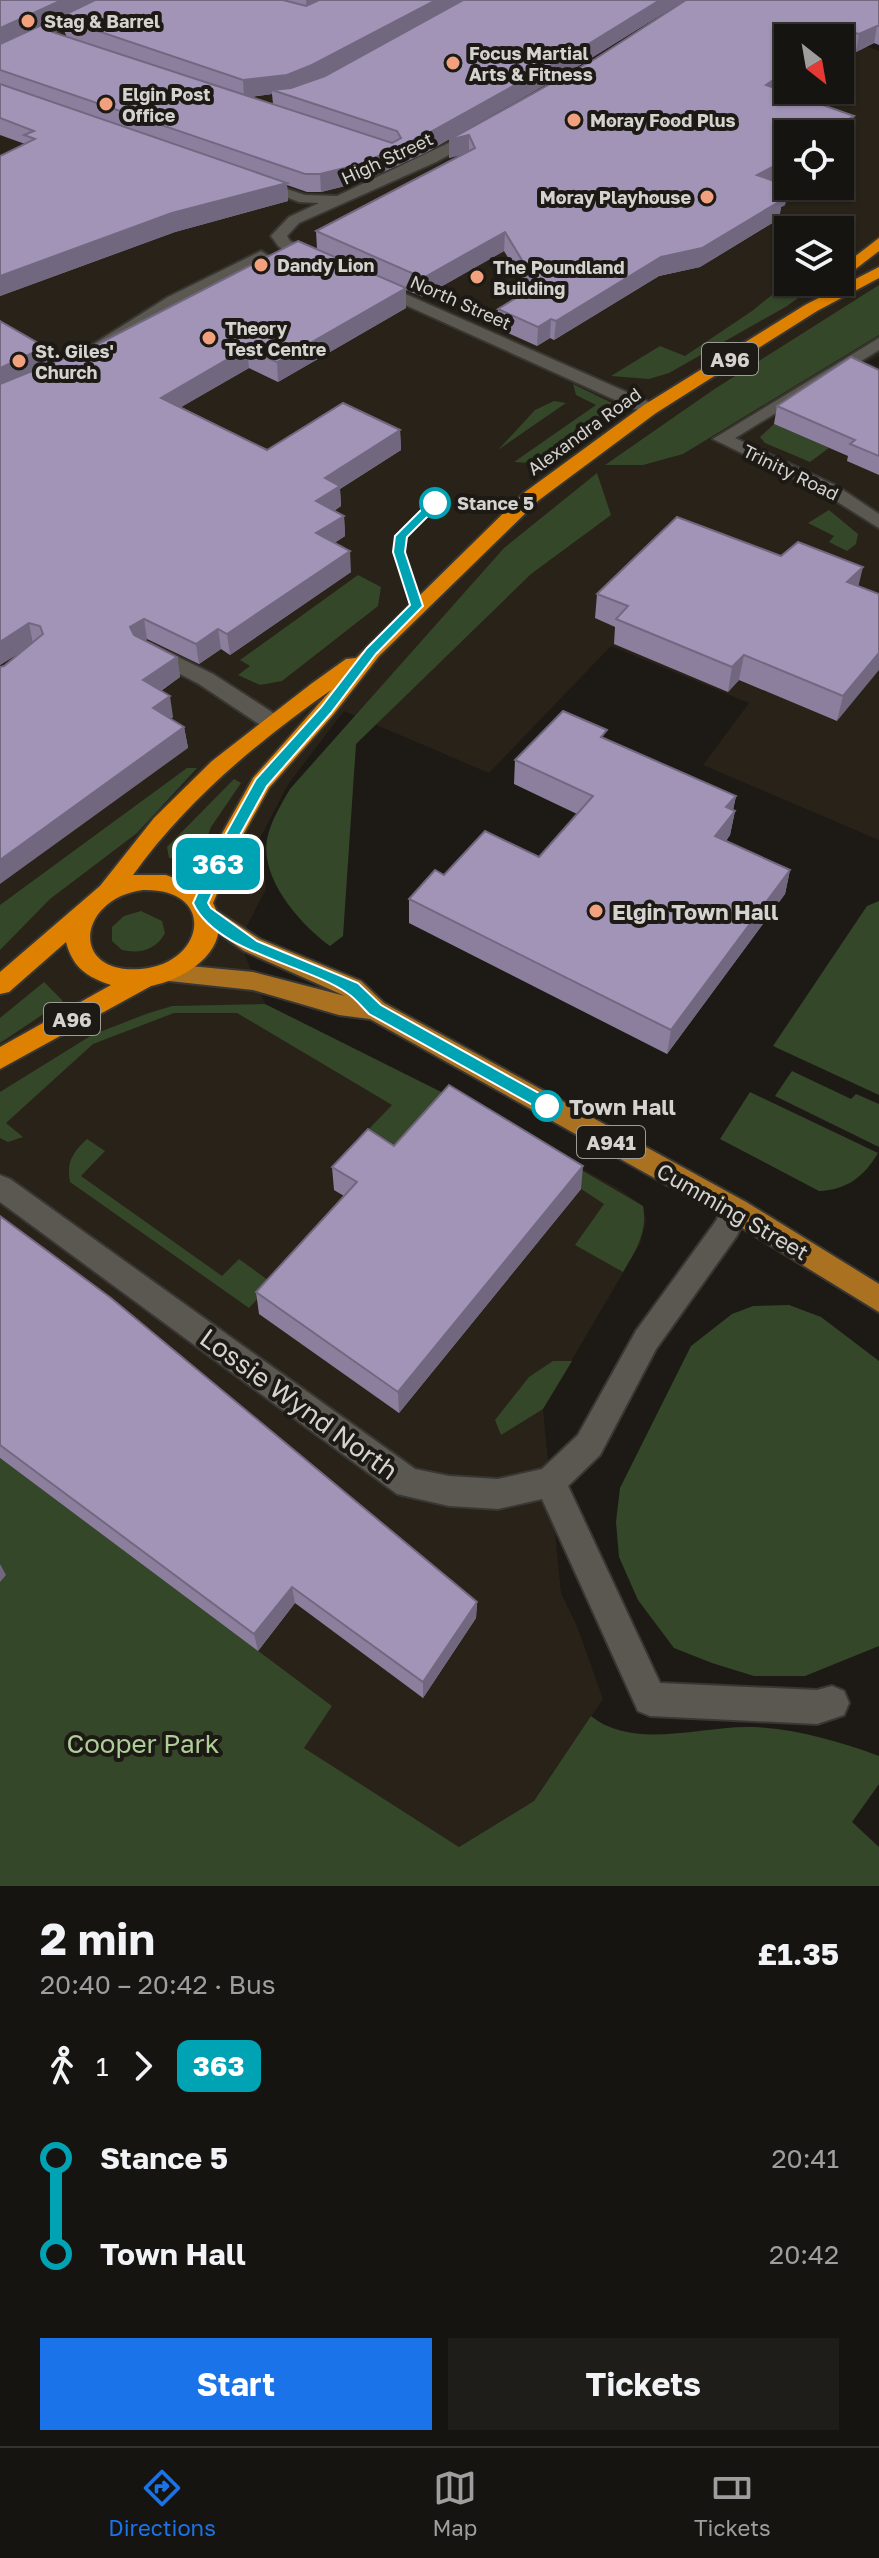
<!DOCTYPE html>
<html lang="en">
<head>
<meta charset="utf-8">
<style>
	:root { --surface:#161410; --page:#1f1d19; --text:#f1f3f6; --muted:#9e9e9f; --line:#353330; --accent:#1a73e8 }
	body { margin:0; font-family:"Golos Text",sans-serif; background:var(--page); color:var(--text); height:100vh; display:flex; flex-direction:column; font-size:30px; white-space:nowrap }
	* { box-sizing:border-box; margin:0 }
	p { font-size:26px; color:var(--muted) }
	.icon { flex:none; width:44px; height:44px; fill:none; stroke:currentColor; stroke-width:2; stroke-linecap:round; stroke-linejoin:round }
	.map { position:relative; height:1886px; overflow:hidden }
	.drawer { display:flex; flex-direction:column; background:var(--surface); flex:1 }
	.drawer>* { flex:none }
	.badge { padding:0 16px; border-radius:12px; font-size:28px; line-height:52px }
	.needle { width:52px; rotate:149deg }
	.buttons { position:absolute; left:774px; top:24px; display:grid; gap:16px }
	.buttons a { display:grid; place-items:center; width:80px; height:80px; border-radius:0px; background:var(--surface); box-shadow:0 2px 6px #0004,0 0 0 2px var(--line); font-size:40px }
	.map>.badge { position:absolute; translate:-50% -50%; box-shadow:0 0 0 4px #fff }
	.legs { display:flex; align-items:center; gap:12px; height:88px; padding:0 40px; font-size:26px }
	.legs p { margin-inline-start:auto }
	.summary { display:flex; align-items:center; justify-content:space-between; height:136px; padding:0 40px }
	h1 { font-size:44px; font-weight:700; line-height:60px }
	.primary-button { display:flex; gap:16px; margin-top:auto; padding:16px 40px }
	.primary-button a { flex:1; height:92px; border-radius:0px; background:var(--accent); color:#fff; font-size:32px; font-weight:700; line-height:92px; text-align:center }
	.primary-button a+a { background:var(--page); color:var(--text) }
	ul { padding:0 40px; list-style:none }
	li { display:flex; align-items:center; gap:28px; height:96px; font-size:30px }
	li i { display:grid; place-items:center; width:12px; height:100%; margin:0 10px; background:currentColor }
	li i::after { content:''; width:20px; height:20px; margin:-10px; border:6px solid; border-radius:50%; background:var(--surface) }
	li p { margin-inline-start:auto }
	li:first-child i { background:linear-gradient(#0000 50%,currentColor 0) }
	li:last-child i { background:linear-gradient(currentColor 50%,#0000 0) }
	.tabs { display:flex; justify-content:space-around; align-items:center; height:112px; border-top:2px solid var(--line); background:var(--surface); font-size:22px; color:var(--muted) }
	.tabs a { display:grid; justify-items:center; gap:4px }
	.tabs .current { color:var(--accent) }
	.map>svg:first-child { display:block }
	.built { fill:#282218; fill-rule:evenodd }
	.green { fill:#354729 }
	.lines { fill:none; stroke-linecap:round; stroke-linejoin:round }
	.street-casing { stroke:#383734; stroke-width:4 }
	.primary-casing { stroke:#383734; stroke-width:4 }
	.highway-casing { stroke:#383734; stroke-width:4 }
	.street { fill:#5b5852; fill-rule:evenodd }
	.primary { fill:#aa7121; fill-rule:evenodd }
	.highway { fill:#df8100; fill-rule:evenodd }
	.wall { fill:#8b7f9d; fill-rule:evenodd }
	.shaded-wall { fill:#716880 }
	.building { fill:#a294b7; stroke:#716880; stroke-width:2 }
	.line-1 { fill:#00a3b4; stroke:#fff; stroke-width:2 }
	.poi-dot { fill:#f2a17e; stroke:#1d1a15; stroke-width:3 }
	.stop-1-dot { fill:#fff; stroke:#00a3b4; stroke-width:4 }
	.labels { text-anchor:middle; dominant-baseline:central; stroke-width:8; stroke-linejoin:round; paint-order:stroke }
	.far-poi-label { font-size:18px; font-weight:bold; fill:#d4d3cf; stroke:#1d1a15; text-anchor:start }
	.far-street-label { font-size:18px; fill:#d4d3cf; stroke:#1d1a15 }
	.far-stop-label { font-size:18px; font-weight:bold; fill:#d4d3cf; stroke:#1d1a15; text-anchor:start }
	.shield { fill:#1d1a15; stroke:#9d9c97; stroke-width:2 }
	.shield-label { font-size:20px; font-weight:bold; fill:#d4d3cf }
	.poi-label { font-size:22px; font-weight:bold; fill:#d4d3cf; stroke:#1d1a15; text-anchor:start }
	.stop-label { font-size:22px; font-weight:bold; fill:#d4d3cf; stroke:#1d1a15; text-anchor:start }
	.street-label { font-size:22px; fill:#d4d3cf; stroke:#1d1a15 }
	.near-street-label { font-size:26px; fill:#d4d3cf; stroke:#1d1a15 }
	.near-park-label { font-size:26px; fill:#adce97; stroke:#1d1a15 }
</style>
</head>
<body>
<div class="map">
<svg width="879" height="1886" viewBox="0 0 879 1886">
	<rect width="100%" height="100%" fill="#1d1a15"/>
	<path class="built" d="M0,0H777L822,31L879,51V356L868,362L879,367V516L828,492L879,527V840L703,765L749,703L611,646L489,773L344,711L289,783L260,838L266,889L239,941L265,1004L452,1097L619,1189L643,1206L646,1221L640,1244L543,1409L561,1593L577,1626L603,1699L534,1801L459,1847L303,1748L332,1706L0,1458ZM788,38H840V90H788ZM788,134H840V186H788ZM788,230H840V282H788Z"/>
	<g class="green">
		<polygon points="788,282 820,282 787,306 669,373 649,379 611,376 660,346 685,356 752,311"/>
		<polygon points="879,285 879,335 683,454 643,465 605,465 713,390"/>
		<polygon points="573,384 612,403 613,409 544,464 514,462 596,405 576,395"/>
		<polygon points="554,401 566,403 498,450 535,410"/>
		<polygon points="774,424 829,448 810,462 765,443 760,437"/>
		<path d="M597,473L611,515L531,574L356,744L343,936L330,946C300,924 257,876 268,835C272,819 282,803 290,789L504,548Z"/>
		<polygon points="829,510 858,534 856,544 847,551 829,542 834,536 808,523"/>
		<polygon points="358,575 381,587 378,606 282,681 260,685 238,675 250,666 240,660"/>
		<polygon points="187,768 197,768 137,833 50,899 0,950 0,905"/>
		<polygon points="234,779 241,783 211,827 200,857 193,861 169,858 167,847"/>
		<polygon points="879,901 879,1095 773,1046 867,906"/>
		<path d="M141,911L162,921L165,933C156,950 140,954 122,950L112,941V927L124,916Z"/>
		<polygon points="44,982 63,1001 0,1043 0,1018"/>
		<polygon points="265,1004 445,1094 397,1149 367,1131 392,1105 237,1013 174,1013 93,1044 6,1123 23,1137 8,1142 0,1138 0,1092 92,1035 146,1014 172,1006"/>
		<polygon points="792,1071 851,1099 856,1094 879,1104 879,1147 775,1096"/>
		<path d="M750,1092L878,1153C864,1177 846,1190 819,1191L720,1139Z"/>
		<path d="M499,1122L643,1206C648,1232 636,1250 623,1272L575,1245L604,1204L493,1131Z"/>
		<path d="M87,1139L105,1151L81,1176L222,1276L239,1259L272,1283L249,1308L70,1182C66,1162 73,1152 87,1139Z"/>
		<polygon points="789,1305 821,1317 879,1361 879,1646 805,1676 754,1676 712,1663 674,1648 638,1600 619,1557 616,1522 620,1488 691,1346 732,1314 753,1306"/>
		<polygon points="553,1361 572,1361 543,1409 501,1435 495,1420 529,1377"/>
		<path d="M0,1458L332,1706L304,1748L459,1847L534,1801L591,1716C634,1751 702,1725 753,1727C797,1729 838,1741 879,1756V1784L852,1822L879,1847V1886H0Z"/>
	</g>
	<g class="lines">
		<defs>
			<g id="street">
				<polygon points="109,0 125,0 0,59 0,50"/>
				<polygon points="478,129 485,133 483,136 436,162 299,223 287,236 290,241 322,256 325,259 317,264 279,247 271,236 289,217 319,203 299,202 250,183 257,179 305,195 337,196"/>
				<polygon points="261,251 269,256 266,259 180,303 106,349 100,350 92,345 168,297"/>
				<polygon points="376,281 656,405 659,409 650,414 644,413 370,289 370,283"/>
				<polygon points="879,338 879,350 735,438 837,486 879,514 879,528 825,494 713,439"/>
				<polygon points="149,643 213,674 278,716 281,721 278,726 262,726 199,684 142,654 139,649"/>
				<polygon points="0,1175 10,1179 415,1469 449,1476 498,1479 542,1469 578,1435 636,1331 716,1221 726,1202 736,1198 746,1202 750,1210 736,1237 656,1349 600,1455 568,1486 660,1683 817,1690 832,1686 844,1691 849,1703 844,1715 817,1724 650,1716 638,1711 542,1499 498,1509 449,1506 397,1494 0,1202"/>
			</g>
			<polygon id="primary" points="205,903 260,939 361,981 384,1003 746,1202 879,1284 879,1312 726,1218 370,1019 339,1015 253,990 160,980 157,973 160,966 169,964 253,972 345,996 244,951 197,918 193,912 197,906"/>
			<g id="highway">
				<polygon points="879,238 879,251 840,281 840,268"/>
				<path d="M879,267V278L817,311L656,413L539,500L379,656L333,715L269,788L237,846L213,903C236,947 188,979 151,986L0,1069V1047L111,985C87,977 73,968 66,942L9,992L0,994V972L100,886L154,818L212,761L311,684L346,659L356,658L525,492L644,405L805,305ZM331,690L253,778L215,846L197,887L166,875H133C186,801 257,742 331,690ZM143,890C218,888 205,964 141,969C68,975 78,898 143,890Z"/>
			</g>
		</defs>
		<use href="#street" class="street-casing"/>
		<use href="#primary" class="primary-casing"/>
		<use href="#highway" class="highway-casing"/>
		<use href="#street" class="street"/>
		<use href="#primary" class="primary"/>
		<use href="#highway" class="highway"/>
	</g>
	<g class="wall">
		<path d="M0,0H685L580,65L425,153L361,182L321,192H307L287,185L288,201L175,232L0,296V156L25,144L0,135ZM62,18L65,33L67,37L52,32L47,25ZM272,94L273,104L251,97Z"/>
		<polygon points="879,0 879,45 874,43 856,52 845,48 788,38 788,86 782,90 854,116 851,134 788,134 788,176 776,182 788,186 785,205 781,207 779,219 700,267 659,276 554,340 550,338 537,346 497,328 498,309 528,290 504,251 423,297 406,290 406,308 278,382 249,368 181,407 267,450 400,430 401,450 340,489 341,506 334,511 344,516 345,536 334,543 351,572 230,655 221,649 199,664 147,639 145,641 177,657 180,677 161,691 173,717 170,719 184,727 188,748 4,666 24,650 0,665 48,365 67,360 317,249 316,231 463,154 449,158 449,140"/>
		<polygon points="879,370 879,475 847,461 848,456 774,424 777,406"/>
		<polygon points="858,586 879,594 837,721 739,680 728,692 614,644 615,627 595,618 597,594"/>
		<polygon points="606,739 736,796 733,810 735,811 730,835 726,841 790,870 785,894 667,1054 409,923 409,899 444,875 539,857 577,814 514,784 515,760"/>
		<polygon points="394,1146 581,1189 399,1413 259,1314 256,1292 344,1196 334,1190 332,1167"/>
		<polygon points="0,1216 477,1602 476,1618 423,1698 295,1603 258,1651 0,1458"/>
	</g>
	<g class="shaded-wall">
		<polygon points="62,0 102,0 0,47 0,28"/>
		<polygon points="306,0 329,0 307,9"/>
		<polygon points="436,0 468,0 313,82 288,92 272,90 272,94 244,98 243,80"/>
		<polygon points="660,0 685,0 580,65 425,153 361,182 321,192 320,174 425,135"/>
		<polygon points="877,26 874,43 856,52 859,34"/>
		<polygon points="848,31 845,48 840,52 840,38 838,38"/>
		<polygon points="788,70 788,86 763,102 766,85"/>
		<polygon points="854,116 851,134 840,140 840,134 823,134"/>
		<polygon points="469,135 469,153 449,158 449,140"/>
		<polygon points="788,159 788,176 755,193 757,175"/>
		<polygon points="287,183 288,201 175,232 0,296 0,276 172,213"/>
		<polygon points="788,186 785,205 781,207 779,219 700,267 659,276 554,340 556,321 661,257"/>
		<polygon points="505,232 504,251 423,297 423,278"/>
		<polygon points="406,288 406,308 278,382 277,362"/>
		<polygon points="551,319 550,338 537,346 538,327"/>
		<polygon points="45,347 48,366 0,390 0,368"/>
		<polygon points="247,348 249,368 164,417 161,398"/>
		<polygon points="400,430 401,450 340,489 341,506 317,521 316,501 325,478"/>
		<polygon points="344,516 345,536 318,554 316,533"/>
		<polygon points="350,551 351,572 230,655 227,634"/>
		<polygon points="863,567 857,592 847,582"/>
		<polygon points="144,619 147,639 133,647 130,627"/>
		<polygon points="29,623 33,644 0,665 0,642"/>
		<polygon points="218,629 221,649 199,664 196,644"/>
		<polygon points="879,653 879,670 837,721 843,696"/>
		<polygon points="744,655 739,680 728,692 732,667"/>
		<polygon points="177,657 180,677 147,700 143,680"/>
		<polygon points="170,696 173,717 156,728 153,708"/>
		<polygon points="184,727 188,748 0,884 0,860"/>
		<polygon points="736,796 732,815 735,811 730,835 710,860 715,836 726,807"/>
		<polygon points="790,870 785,894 667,1054 671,1030"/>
		<polygon points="583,1166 581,1189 399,1413 398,1392"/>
		<polygon points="0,1564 6,1575 0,1582"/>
		<polygon points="292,1587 295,1603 258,1651 254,1634"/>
		<polygon points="477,1602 476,1618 423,1698 423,1682"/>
	</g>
	<g class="building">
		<polygon points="0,0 62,0 0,28"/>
		<polygon points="95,0 283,0 306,6 319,0 436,0 312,65 287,75 243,80 65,20 62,16"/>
		<polygon points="463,0 660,0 582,48 425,135 361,164 320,174 305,174 0,70 0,44 46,23 52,32 392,143 401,138 397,131 272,90 291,88 325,76"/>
		<polygon points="686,0 879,0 879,26 877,26 859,34 848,31 838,38 788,38 788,70 766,85 854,116 823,134 788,134 788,159 757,175 788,186 774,194 782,200 702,248 661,257 556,321 551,319 538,327 498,309 537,285 505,232 423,278 316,231 475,148 469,135 449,140 595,59"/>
		<polygon points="0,84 287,183 172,213 0,276 0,156 35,139 24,135 34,131 0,118"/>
		<polygon points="298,241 406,288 277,362 247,348 161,398 267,450 343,403 400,430 325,478 340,486 316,501 344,516 316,533 350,551 227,634 218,629 196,644 144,619 130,627 134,635 177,657 143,680 170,696 153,708 184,727 0,860 0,667 4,666 43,634 40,626 29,623 0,642 0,384 64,358 67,360"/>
		<polygon points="0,321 45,347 0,368"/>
		<polygon points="851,357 879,370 879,456 850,444 855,440 777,406"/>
		<polygon points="677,517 781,556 798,542 863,567 847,582 879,594 879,653 843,696 744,655 732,667 616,619 628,606 597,594"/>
		<polygon points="563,711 607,730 601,737 736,796 726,807 735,811 715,836 790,870 671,1030 409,899 435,870 444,875 485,831 539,857 593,796 515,760"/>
		<polygon points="449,1085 583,1166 398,1392 256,1292 357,1182 332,1167 368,1129 394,1146"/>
		<polygon points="0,1216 111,1298 477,1602 423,1682 292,1587 254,1634 0,1445"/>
	</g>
	<path class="line-1" d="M431,500L441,503L407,537L405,552L423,606L376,654L331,713L267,786L234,846L208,903L211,908L257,941L358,983L381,1005L553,1101L555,1106L553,1111L547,1113L369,1014C362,1007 355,998 347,993C307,965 215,952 193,903L219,846L256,779L321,707L367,648L410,605L393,552L395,536Z"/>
	<g class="poi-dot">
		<circle cx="28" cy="21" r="8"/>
		<circle cx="453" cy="63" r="8"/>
		<circle cx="106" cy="104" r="8"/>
		<circle cx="574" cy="120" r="8"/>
		<circle cx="707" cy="197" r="8"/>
		<circle cx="261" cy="265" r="8"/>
		<circle cx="477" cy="277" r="8"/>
		<circle cx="209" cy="338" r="8"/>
		<circle cx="19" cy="361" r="8"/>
		<circle cx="596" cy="911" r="8"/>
	</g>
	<g class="stop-1-dot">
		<circle cx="435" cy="503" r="14"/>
		<circle cx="547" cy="1106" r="14"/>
	</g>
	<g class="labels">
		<g class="far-poi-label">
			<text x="44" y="21">Stag &amp; Barrel</text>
			<text x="469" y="53">Focus Martial<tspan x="469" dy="21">Arts &amp; Fitness</tspan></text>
			<text x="122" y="94">Elgin Post<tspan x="122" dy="21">Office</tspan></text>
			<text x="590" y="120">Moray Food Plus</text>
			<text x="691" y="197" text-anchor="end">Moray Playhouse</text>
			<text x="277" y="265">Dandy Lion</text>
			<text x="493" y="267">The Poundland<tspan x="493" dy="21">Building</tspan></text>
			<text x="225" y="328">Theory<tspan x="225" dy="21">Test Centre</tspan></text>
			<text x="35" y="351">St. Giles'<tspan x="35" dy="21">Church</tspan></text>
		</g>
		<g class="far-street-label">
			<text transform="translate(387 158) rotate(-25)">High Street</text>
			<text transform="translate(461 302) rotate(24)">North Street</text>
			<text transform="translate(584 431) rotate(-36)">Alexandra Road</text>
			<text transform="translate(791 472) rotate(26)">Trinity Road</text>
		</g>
		<g class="far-stop-label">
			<text x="457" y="503">Stance 5</text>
		</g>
		<g class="shield">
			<rect x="702" y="343" width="56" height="32" rx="6"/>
			<rect x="44" y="1003" width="56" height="32" rx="6"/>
			<rect x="577" y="1126" width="68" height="32" rx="6"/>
		</g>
		<g class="shield-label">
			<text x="730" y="359">A96</text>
			<text x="72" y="1019">A96</text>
			<text x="611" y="1142">A941</text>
		</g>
		<g class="poi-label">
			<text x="612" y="911">Elgin Town Hall</text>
		</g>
		<g class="stop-label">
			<text x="569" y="1106">Town Hall</text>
		</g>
		<g class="street-label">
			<text transform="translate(733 1211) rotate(30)">Cumming Street</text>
		</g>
		<g class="near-street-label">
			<text transform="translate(299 1404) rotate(36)">Lossie Wynd North</text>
		</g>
		<g class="near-park-label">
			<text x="143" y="1743">Cooper Park</text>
		</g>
	</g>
</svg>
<div class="buttons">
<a><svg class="needle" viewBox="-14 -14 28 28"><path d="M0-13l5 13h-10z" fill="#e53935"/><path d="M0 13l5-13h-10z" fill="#9e9e9f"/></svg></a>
<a><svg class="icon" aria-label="locate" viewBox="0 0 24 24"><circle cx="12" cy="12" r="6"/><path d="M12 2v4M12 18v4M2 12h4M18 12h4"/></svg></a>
<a><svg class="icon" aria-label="layers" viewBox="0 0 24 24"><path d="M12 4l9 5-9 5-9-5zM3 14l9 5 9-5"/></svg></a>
</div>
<b class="badge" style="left:218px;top:864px;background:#00a3b4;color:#fff">363</b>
</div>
<section class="drawer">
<div class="summary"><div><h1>2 min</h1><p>20:40 – 20:42 · Bus</p></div><b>£1.35</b></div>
<div class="legs"><svg class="icon" aria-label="walk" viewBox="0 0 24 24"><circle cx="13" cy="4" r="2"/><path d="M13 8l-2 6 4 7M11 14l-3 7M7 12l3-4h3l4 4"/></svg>1<svg class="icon" aria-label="forward" viewBox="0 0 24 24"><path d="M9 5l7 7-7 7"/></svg><b class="badge" style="background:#00a3b4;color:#fff">363</b></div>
<ul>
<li><i style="color:#00a3b4"></i><b>Stance 5</b><p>20:41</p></li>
<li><i style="color:#00a3b4"></i><b>Town Hall</b><p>20:42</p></li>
</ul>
<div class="primary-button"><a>Start</a><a>Tickets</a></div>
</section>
<nav class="tabs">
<a class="current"><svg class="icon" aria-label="directions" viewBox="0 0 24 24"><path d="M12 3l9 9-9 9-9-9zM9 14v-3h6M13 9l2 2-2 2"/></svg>Directions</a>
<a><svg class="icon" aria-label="map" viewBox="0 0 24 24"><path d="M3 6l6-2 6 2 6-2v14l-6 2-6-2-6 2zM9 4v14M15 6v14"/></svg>Map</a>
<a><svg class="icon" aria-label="tickets" viewBox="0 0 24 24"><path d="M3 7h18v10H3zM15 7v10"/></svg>Tickets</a>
</nav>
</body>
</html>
